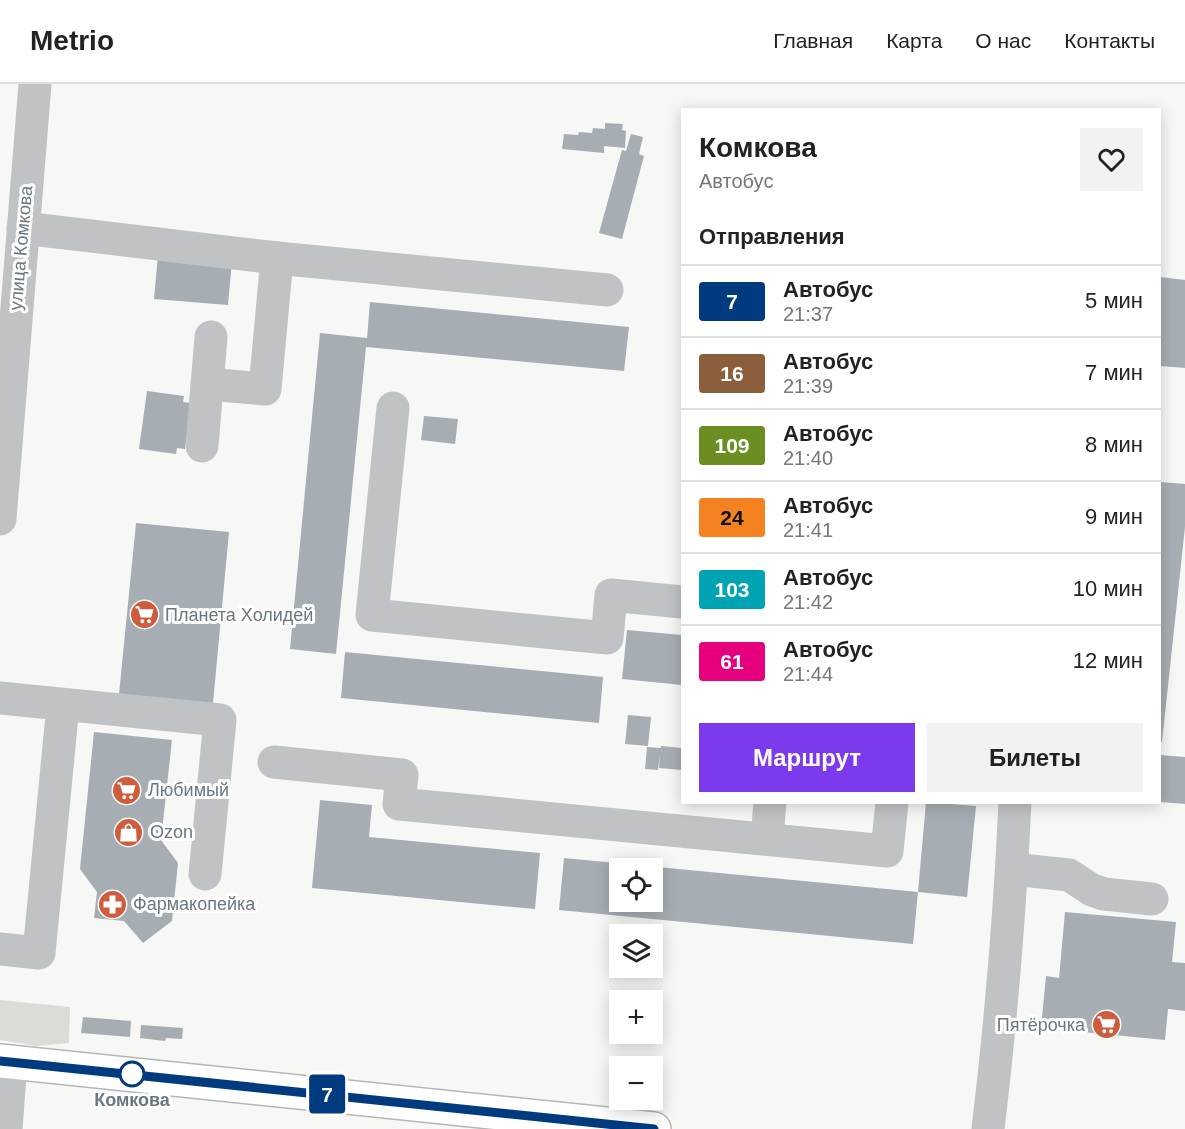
<!DOCTYPE html>
<html lang="ru">
<head>
<meta charset="utf-8">
<style>
	:root { --surface:#fff; --page:#f2f2f2; --text:#222; --muted:#767676; --line:#e0e0e0; --accent:#7c3aed }
	body { margin:0; font-family:Helvetica,sans-serif; background:var(--page); color:var(--text); height:100vh; display:flex; flex-direction:column; font-size:22px; white-space:nowrap }
	* { box-sizing:border-box; margin:0 }
	p { font-size:20px; color:var(--muted) }
	.icon { flex:none; width:33px; height:33px; fill:none; stroke:currentColor; stroke-width:2; stroke-linecap:round; stroke-linejoin:round }
	.map { position:relative; flex:1; overflow:hidden }
	.side { position:absolute; left:681px; top:24px; width:480px; height:696px; display:flex; flex-direction:column; background:var(--surface); border-radius:0px; box-shadow:0 3px 15px #0003 }
	.side>* { flex:none }
	.badge { padding:0 12px; border-radius:4px; font-size:21px; line-height:39px }
	.buttons { position:absolute; left:609px; top:774px; display:grid; gap:12px }
	.buttons a { display:grid; place-items:center; width:54px; height:54px; border-radius:0px; background:var(--surface); box-shadow:0 3px 15px #0003; font-size:30px }
	.map>.badge { position:absolute; translate:-50% -50%; box-shadow:0 0 0 3px #fff }
	h2 { padding:0 18px; font-size:22px; line-height:54px }
	.round { display:grid; place-items:center; flex:none; width:63px; height:63px; border-radius:0px; background:var(--page) }
	.head { display:flex; align-items:center; justify-content:space-between; height:102px; padding:0 18px }
	h1 { font-size:28px; font-weight:800; line-height:45px }
	.action { display:flex; gap:12px; margin-top:auto; padding:12px 18px }
	.action a { flex:1; height:69px; border-radius:0px; background:var(--accent); color:#fff; font-size:24px; font-weight:800; line-height:69px; text-align:center }
	.action a+a { background:var(--page); color:var(--text) }
	ul { padding:0; list-style:none }
	li { display:flex; align-items:center; gap:18px; height:72px; padding:0 18px; border-top:2px solid var(--line) }
	li div { flex:1 }
	li b { display:block; font-size:22px }
	li em { font-style:normal }
	li .badge { min-width:66px; font-weight:700; text-align:center }
	header { display:flex; align-items:center; gap:36px; box-sizing:border-box; height:84px; padding:0 30px; background:var(--surface); border-bottom:2px solid var(--line) }
	header strong { font-size:28px }
	nav { display:flex; gap:33px; margin-inline-start:auto; font-size:21px }
	.map>svg:first-child { display:block }
	.green { fill:#d9ddd6 }
	.building { fill:#a7aeb3; fill-rule:evenodd }
	.lines { fill:none; stroke-linecap:round; stroke-linejoin:round }
	.major-casing { stroke:#b3b7ba; stroke-width:36 }
	.minor { stroke:#bfc3c6; stroke-width:33 }
	.major { stroke:#fff; stroke-width:33 }
	.line-casing { stroke:#fff; stroke-width:14 }
	.line { stroke:#003b80; stroke-width:9 }
	.stop-dot { fill:#fff; stroke:#003b80; stroke-width:3 }
	.labels { text-anchor:middle; dominant-baseline:central; stroke-width:6; stroke-linejoin:round; paint-order:stroke }
	.street-label { font-size:18px; fill:#6a7882; stroke:#fff }
	.poi-label { font-size:18px; fill:#6a7882; stroke:#fff; text-anchor:start }
	.stop-label { font-size:18px; font-weight:bold; fill:#6a7882; stroke:#fff }
</style>
</head>
<body>
<header>
<strong>Metrio</strong>
<nav><a>Главная</a><a>Карта</a><a>О нас</a><a>Контакты</a></nav>
</header>
<div class="map">
<svg width="1185" height="1045" viewBox="0 0 1185 1045">
	<rect width="100%" height="100%" fill="#f7f7f5"/>
	<polygon class="green" points="0,916 70,923 69,959 37,962 0,956"/>
	<g class="building">
		<polygon points="605,39 623,40 622,46 626,47 625,64 604,62 604,69 562,65 564,50 578,51 579,48 592,49 593,44 605,45"/>
		<polygon points="631,50 643,53 639,70 644,72 622,155 599,149 622,66 626,67"/>
		<polygon points="158,171 232,177 228,221 154,215"/>
		<polygon points="1160,193 1185,196 1185,284 1160,282"/>
		<polygon points="370,218 629,243 624,287 366,263 336,570 290,565 320,249 367,254"/>
		<polygon points="147,307 184,312 183,318 191,319 185,365 177,364 176,370 139,365"/>
		<polygon points="424,332 458,335 455,360 421,356"/>
		<polygon points="1160,398 1185,400 1185,443 1162,658 1160,657"/>
		<polygon points="136,439 229,448 213,619 119,610"/>
		<polygon points="627,546 682,551 682,601 622,595"/>
		<polygon points="345,568 603,593 599,639 341,614"/>
		<polygon points="628,631 651,633 648,662 625,660"/>
		<polygon points="94,648 172,656 161,756 178,779 172,837 143,859 124,837 94,834 97,808 80,785"/>
		<polygon points="661,662 682,664 682,686 659,684 660,670 658,686 645,685 647,663 661,664"/>
		<polygon points="1160,671 1185,673 1185,720 1160,718"/>
		<polygon points="320,716 372,721 369,753 540,769 535,825 312,804"/>
		<polygon points="926,718 976,722 967,813 918,808"/>
		<path d="M564,774L918,808L913,860L559,826ZM620,784H652V818H620Z"/>
		<polygon points="1065,828 1176,838 1172,878 1185,879 1185,927 1168,925 1165,956 1041,944 1046,892 1059,894"/>
		<polygon points="83,933 131,937 130,953 81,949"/>
		<polygon points="141,941 183,944 182,955 166,954 165,957 140,954"/>
	</g>
	<g class="lines">
		<defs>
			<polyline id="major" points="0,977 654,1045"/>
		</defs>
		<use href="#major" class="major-casing"/>
		<g class="minor">
			<polyline points="23,144 277,174 607,206"/>
			<polyline points="207,300 265,305 277,174"/>
			<polyline points="393,324 372,531 607,554 611,511 682,518"/>
			<polyline points="202,362 211,253"/>
			<polyline points="0,435 35,0"/>
			<polyline points="0,614 220,636 205,790"/>
			<polyline points="274,678 402,691 399,720 887,767 892,718"/>
			<polyline points="767,755 770,718"/>
			<polyline points="1012,785 1069,791 1092,806 1104,810 1152,815"/>
			<polyline points="0,865 39,869 63,621"/>
			<polyline points="6,1045 11,978"/>
			<path d="M988,1045C1001,937 1010,827 1015,718"/>
		</g>
		<use href="#major" class="major"/>
	</g>
	<g class="lines">
		<defs>
			<polyline id="line" points="0,977 654,1045"/>
		</defs>
		<use href="#line" class="line-casing"/>
		<use href="#line" class="line"/>
	</g>
	<defs>
		<symbol id="supermarket-disc" viewBox="-11 -11 22 22"><circle r="9.5" fill="#cf5c3d" stroke="#fff"/><path d="M-6-5.5h2.5l.6 2H6L4.5 2H-2.5L-4.4-4H-6ZM-1.5 3.2a1.3 1.3 0 1 0 .1 0ZM3 3.2a1.3 1.3 0 1 0 .1 0Z" fill="#fff"/></symbol>
		<symbol id="shop-disc" viewBox="-11 -11 22 22"><circle r="9.5" fill="#cf5c3d" stroke="#fff"/><path d="M-5-2.5h2.3a2.7 3.5 0 0 1 5.4 0H5L5.5 6h-11ZM-1.5-2.5h3a1.5 2.3 0 0 0-3 0Z" fill="#fff"/></symbol>
		<symbol id="pharmacy-disc" viewBox="-11 -11 22 22"><circle r="9.5" fill="#cf5c3d" stroke="#fff"/><path d="M-2-6h4v4h4v4h-4v4h-4v-4h-4v-4h4Z" fill="#fff"/></symbol>
	</defs>
	<g fill-rule="evenodd">
		<use href="#supermarket-disc" x="128" y="514" width="33" height="33"/>
		<use href="#supermarket-disc" x="110" y="690" width="33" height="33"/>
		<use href="#shop-disc" x="112" y="732" width="33" height="33"/>
		<use href="#pharmacy-disc" x="96" y="804" width="33" height="33"/>
		<use href="#supermarket-disc" x="1090" y="924" width="33" height="33"/>
	</g>
	<circle class="stop-dot" cx="132" cy="990" r="12"/>
	<g class="labels">
		<g class="street-label">
			<text transform="translate(21 164) rotate(-85)">улица Комкова</text>
		</g>
		<g class="poi-label">
			<text x="165" y="531">Планета Холидей</text>
			<text x="148" y="706">Любимый</text>
			<text x="150" y="748">Ozon</text>
			<text x="133" y="820">Фармакопейка</text>
			<text x="1085" y="941" text-anchor="end">Пятёрочка</text>
		</g>
		<g class="stop-label">
			<text x="132" y="1016">Комкова</text>
		</g>
	</g>
</svg>
<div class="buttons">
<a><svg class="icon" aria-label="locate" viewBox="0 0 24 24"><circle cx="12" cy="12" r="6"/><path d="M12 2v4M12 18v4M2 12h4M18 12h4"/></svg></a>
<a><svg class="icon" aria-label="layers" viewBox="0 0 24 24"><path d="M12 4l9 5-9 5-9-5zM3 14l9 5 9-5"/></svg></a>
<a>+</a>
<a>−</a>
</div>
<b class="badge" style="left:327px;top:1010px;background:#003b80;color:#fff">7</b>
<section class="side">
<div class="head"><div><h1>Комкова</h1><p>Автобус</p></div><a class="round"><svg class="icon" aria-label="heart" viewBox="0 0 24 24"><path d="M12 20l-8-8c-3-5 5-10 8-4 3-6 11-1 8 4z"/></svg></a></div>
<h2>Отправления</h2>
<ul>
<li><span class="badge" style="background:#003b80;color:#fff">7</span><div><b>Автобус</b><p>21:37</p></div><em>5 мин</em></li>
<li><span class="badge" style="background:#8b5e3c;color:#fff">16</span><div><b>Автобус</b><p>21:39</p></div><em>7 мин</em></li>
<li><span class="badge" style="background:#6b8e23;color:#fff">109</span><div><b>Автобус</b><p>21:40</p></div><em>8 мин</em></li>
<li><span class="badge" style="background:#f58220;color:#111">24</span><div><b>Автобус</b><p>21:41</p></div><em>9 мин</em></li>
<li><span class="badge" style="background:#00a3b4;color:#fff">103</span><div><b>Автобус</b><p>21:42</p></div><em>10 мин</em></li>
<li><span class="badge" style="background:#e6007e;color:#fff">61</span><div><b>Автобус</b><p>21:44</p></div><em>12 мин</em></li>
</ul>
<div class="action"><a>Маршрут</a><a>Билеты</a></div>
</section>
</div>
</body>
</html>
